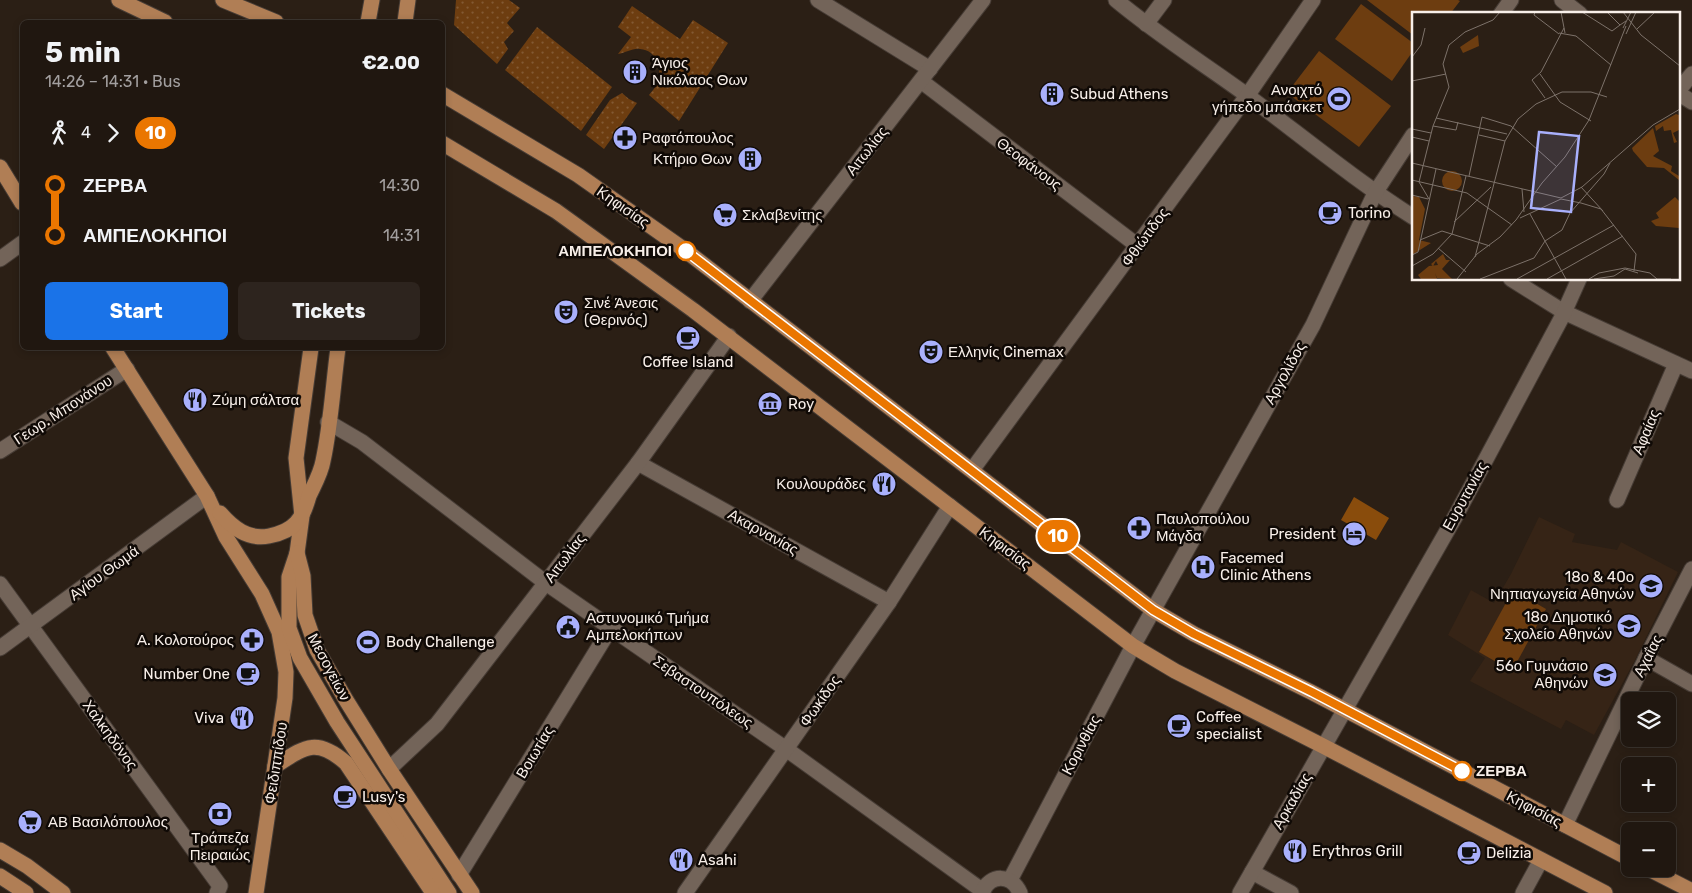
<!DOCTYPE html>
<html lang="en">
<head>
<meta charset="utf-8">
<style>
	:root { --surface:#201710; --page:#2d241e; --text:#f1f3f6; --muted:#a29f9f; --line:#3d3630; --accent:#1a73e8 }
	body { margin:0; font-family:Rubik,sans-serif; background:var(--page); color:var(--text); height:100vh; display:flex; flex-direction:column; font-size:19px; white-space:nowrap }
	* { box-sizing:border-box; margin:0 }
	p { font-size:16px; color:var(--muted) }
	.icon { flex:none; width:28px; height:28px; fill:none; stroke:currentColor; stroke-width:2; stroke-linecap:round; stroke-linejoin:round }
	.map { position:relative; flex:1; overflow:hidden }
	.drawer { position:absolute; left:20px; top:20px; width:425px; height:330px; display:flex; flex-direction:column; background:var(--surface); border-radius:8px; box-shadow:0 2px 8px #0003,0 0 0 1px var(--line) }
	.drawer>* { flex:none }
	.badge { padding:0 10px; border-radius:16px; font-size:18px; line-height:32px }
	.controls { position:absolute; left:1621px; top:692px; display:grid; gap:10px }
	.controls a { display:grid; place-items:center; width:55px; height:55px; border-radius:8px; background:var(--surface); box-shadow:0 2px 8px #0003,0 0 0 1px var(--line); font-size:25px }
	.map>.badge { position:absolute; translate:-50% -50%; box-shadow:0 0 0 2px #fff }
	.legs { display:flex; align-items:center; gap:8px; height:55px; padding:0 25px; font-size:16px }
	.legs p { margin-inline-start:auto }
	.overview { display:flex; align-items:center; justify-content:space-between; height:85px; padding:0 25px }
	h1 { font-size:28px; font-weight:700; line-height:38px }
	.button { display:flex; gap:10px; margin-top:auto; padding:10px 25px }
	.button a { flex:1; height:58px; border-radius:8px; background:var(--accent); color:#fff; font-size:20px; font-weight:700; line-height:58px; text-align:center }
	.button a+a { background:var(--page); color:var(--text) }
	ul { padding:0 25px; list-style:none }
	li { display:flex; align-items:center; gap:18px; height:50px; font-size:19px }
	li i { display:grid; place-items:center; width:8px; height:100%; margin:0 6px; background:currentColor }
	li i::after { content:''; width:12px; height:12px; margin:-6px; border:4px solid; border-radius:50%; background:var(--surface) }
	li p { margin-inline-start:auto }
	li:first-child i { background:linear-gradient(#0000 50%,currentColor 0) }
	li:last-child i { background:linear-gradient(currentColor 50%,#0000 0) }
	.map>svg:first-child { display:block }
	.built { fill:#362416 }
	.green { fill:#6d3d10 }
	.park { fill:url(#park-dots) }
	.water { fill:#894c0c }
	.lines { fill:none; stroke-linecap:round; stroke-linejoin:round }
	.minor-casing { stroke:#463c35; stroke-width:17 }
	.major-casing { stroke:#463c35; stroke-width:17 }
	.minor { stroke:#736459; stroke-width:15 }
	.major { stroke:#b07e55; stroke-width:15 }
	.line-1-casing { stroke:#fff; stroke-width:11 }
	.line-1 { stroke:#ea7600; stroke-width:8 }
	.stop-1-dot { fill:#fff; stroke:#ea7600; stroke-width:2.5 }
	.labels { text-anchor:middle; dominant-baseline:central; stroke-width:5; stroke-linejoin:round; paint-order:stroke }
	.poi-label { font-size:15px; fill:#f8efe9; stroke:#100a06; text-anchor:start }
	.street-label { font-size:15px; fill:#f8efe9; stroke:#100a06 }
	.stop-label { font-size:15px; font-weight:bold; fill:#f8efe9; stroke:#100a06; text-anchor:end }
	.inset-road { fill:none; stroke:#7d726a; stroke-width:1 }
	.view { fill:#a9b0fc; fill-opacity:0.15; stroke:#a9b0fc; stroke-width:2.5 }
	.inset-edge { fill:none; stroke:#f8efe9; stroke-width:2.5 }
</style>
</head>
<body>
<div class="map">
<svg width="1692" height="893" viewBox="0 0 1692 893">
	<defs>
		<pattern id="park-dots" width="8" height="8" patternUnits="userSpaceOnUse" patternTransform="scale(1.25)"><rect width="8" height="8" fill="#6d3d10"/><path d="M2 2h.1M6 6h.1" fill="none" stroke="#835933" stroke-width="1.8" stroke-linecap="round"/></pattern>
	</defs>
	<rect width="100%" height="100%" fill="#2b1f15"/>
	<polygon class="built" points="1539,517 1575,534 1572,542 1617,550 1621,542 1678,572 1634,662 1594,735 1566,720 1561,729 1470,681 1485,658 1448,635 1471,590 1494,603 1511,574"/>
	<g class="green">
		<polygon points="1367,0 1458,0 1460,1 1450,14 1413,14 1413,35"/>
		<polygon points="1361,4 1413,43 1413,51 1392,81 1335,39"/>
		<polygon points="1319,51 1391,106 1359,147 1287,93"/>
		<polygon points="1513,590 1546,609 1512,671 1479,652"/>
	</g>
	<g class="park">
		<polygon points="456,0 509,0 520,8 507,23 514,31 504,42 508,49 497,64 454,25"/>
		<path d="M632,6L680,39L693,20L728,43L679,121L649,95C652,91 656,87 658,82C662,69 657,50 640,49C632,48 626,53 618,54L631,37L618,27Z"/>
		<polygon points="537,27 612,87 581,131 505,70"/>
		<polygon points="622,93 629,99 637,103 604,149 586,135 610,100"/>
	</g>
	<polygon class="water" points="1354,497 1389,518 1376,540 1341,520"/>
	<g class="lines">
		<defs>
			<g id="minor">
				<polyline points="818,0 930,69"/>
				<path d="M1116,0C1158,35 1204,64 1248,96C1303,137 1355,180 1413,217"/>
				<polyline points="1562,0 1580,14"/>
				<polyline points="1501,14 1511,0"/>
				<polyline points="1146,24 1164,0"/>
				<polyline points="921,81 1138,246"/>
				<polyline points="1678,91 1692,74"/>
				<polyline points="1678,93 1692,102"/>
				<polyline points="0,259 22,243"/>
				<polyline points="1511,279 1564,312 1692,371"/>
				<polyline points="750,301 983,0"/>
				<polyline points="328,422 362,442 546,583 786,749 983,891"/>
				<polyline points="0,451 127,369"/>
				<polyline points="638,463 889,602"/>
				<polyline points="972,470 1247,96 1313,0"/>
				<polyline points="1617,500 1676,364"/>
				<polyline points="0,584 220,886 217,893"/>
				<polyline points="0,648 207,496"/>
				<polyline points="1646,658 1692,684"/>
				<polyline points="389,769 437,724 638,463 729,336"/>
				<polyline points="1565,825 1646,658 1692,569"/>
				<polyline points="1252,872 1291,893"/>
				<polyline points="459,875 610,629"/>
				<polyline points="1010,880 1133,646 1313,325 1375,193 1413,135"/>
				<polyline points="685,893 889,602 950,506"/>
				<path d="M982,893C990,873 1012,874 1020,893"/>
				<polyline points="1240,893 1455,517 1562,317 1579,279"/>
				<polyline points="1523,893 1541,860"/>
			</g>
			<g id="major">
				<polyline points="119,0 165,22"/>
				<polyline points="223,0 276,22"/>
				<polyline points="368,22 372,0"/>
				<polyline points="405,22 408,0"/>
				<polyline points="442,94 578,175 686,251 1153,610 1194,634 1311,692 1630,859"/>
				<polyline points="442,143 556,211 693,310 1133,646 1175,671 1323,746 1605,893"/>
				<polyline points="0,167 22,203"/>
				<polyline points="113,348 207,496 226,537 262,594 279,632 286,672 285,698 256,893"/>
				<polyline points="311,348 296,458 302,516 297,553 289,577 289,628 300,658 337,722 449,893"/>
				<path d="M220,513C233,528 248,540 269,536C279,534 289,531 296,523C303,516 306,506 309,496C314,485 321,473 323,461C331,424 333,385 338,348"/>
				<polyline points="297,553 303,576 305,615 317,650 346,700 389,769 472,893"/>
				<path d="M275,766C305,747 316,737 346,763L433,893"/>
				<polyline points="0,850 27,866 63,893"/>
				<polyline points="1649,869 1692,891"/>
				<polyline points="0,876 26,893"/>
			</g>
		</defs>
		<use href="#minor" class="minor-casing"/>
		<use href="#major" class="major-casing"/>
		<use href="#minor" class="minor"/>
		<use href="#major" class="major"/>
	</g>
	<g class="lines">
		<defs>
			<polyline id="line-1" points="686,251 1153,610 1194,634 1312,692 1462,771"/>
		</defs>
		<use href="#line-1" class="line-1-casing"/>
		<use href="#line-1" class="line-1"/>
	</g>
	<defs>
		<symbol id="building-disc" viewBox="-11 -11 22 22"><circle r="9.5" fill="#a9b0fc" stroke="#100a06"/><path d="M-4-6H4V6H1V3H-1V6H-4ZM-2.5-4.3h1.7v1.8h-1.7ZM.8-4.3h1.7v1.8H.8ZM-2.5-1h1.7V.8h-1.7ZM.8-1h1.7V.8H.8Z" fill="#111"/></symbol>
		<symbol id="stadium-disc" viewBox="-11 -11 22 22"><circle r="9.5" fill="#a9b0fc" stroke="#100a06"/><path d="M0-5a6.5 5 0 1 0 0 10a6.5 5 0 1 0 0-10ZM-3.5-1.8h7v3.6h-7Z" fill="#111"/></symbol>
		<symbol id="pharmacy-disc" viewBox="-11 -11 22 22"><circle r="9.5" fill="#a9b0fc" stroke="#100a06"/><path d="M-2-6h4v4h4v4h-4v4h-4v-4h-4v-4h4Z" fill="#111"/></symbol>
		<symbol id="cafe-disc" viewBox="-11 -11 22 22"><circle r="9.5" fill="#a9b0fc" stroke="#100a06"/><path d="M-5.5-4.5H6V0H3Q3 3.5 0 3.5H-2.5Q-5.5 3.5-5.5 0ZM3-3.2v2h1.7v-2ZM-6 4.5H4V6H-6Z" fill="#111"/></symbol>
		<symbol id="supermarket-disc" viewBox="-11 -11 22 22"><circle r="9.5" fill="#a9b0fc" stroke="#100a06"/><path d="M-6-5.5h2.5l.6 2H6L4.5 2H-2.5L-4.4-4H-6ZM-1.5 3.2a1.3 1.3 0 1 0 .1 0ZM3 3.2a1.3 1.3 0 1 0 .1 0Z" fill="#111"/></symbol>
		<symbol id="theatre-disc" viewBox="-11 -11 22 22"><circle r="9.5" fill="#a9b0fc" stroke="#100a06"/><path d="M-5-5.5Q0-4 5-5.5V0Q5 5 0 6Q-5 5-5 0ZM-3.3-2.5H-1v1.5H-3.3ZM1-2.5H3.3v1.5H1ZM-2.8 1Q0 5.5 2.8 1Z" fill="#111"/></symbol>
		<symbol id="restaurant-disc" viewBox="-11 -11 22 22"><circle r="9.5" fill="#a9b0fc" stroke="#100a06"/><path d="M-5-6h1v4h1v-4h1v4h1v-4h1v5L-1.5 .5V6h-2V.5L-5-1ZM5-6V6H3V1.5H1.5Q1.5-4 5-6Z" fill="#111"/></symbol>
		<symbol id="museum-disc" viewBox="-11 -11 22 22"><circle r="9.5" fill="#a9b0fc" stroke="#100a06"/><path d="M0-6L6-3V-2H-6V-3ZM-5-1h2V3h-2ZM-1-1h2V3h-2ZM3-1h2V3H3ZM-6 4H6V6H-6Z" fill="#111"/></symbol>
		<symbol id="hotel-disc" viewBox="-11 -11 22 22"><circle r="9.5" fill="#a9b0fc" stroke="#100a06"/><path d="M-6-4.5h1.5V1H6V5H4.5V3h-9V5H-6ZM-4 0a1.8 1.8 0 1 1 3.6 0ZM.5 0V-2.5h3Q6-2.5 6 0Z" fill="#111"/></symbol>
		<symbol id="hospital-disc" viewBox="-11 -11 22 22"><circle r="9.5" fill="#a9b0fc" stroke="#100a06"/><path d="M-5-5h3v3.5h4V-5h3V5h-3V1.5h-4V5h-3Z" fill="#111"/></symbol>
		<symbol id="school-disc" viewBox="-11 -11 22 22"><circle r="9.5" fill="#a9b0fc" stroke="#100a06"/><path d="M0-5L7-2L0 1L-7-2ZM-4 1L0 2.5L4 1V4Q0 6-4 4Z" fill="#111"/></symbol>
		<symbol id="civic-disc" viewBox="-11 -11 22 22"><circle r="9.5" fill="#a9b0fc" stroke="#100a06"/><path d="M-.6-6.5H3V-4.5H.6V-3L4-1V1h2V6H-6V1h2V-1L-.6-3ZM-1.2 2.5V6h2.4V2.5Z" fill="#111"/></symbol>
		<symbol id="bank-disc" viewBox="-11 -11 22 22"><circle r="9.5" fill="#a9b0fc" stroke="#100a06"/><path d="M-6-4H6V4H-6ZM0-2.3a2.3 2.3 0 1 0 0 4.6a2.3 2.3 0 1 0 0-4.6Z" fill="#111"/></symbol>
	</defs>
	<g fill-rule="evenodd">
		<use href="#building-disc" x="621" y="58" width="28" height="28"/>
		<use href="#building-disc" x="1038" y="80" width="28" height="28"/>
		<use href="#stadium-disc" x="1325" y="85" width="28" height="28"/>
		<use href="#pharmacy-disc" x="611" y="124" width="28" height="28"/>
		<use href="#building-disc" x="736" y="145" width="28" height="28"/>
		<use href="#cafe-disc" x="1316" y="199" width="28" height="28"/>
		<use href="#supermarket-disc" x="711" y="201" width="28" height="28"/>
		<use href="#theatre-disc" x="552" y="298" width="28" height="28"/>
		<use href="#cafe-disc" x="674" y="324" width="28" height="28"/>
		<use href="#theatre-disc" x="917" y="338" width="28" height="28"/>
		<use href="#restaurant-disc" x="181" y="386" width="28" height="28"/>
		<use href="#museum-disc" x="756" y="390" width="28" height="28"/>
		<use href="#restaurant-disc" x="870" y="470" width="28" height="28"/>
		<use href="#pharmacy-disc" x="1125" y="514" width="28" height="28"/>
		<use href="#hotel-disc" x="1340" y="520" width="28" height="28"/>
		<use href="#hospital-disc" x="1189" y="553" width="28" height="28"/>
		<use href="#school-disc" x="1637" y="572" width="28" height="28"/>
		<use href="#school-disc" x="1615" y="612" width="28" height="28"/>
		<use href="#civic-disc" x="554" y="613" width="28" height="28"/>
		<use href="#pharmacy-disc" x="238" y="626" width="28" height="28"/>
		<use href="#stadium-disc" x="354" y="628" width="28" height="28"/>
		<use href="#cafe-disc" x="234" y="660" width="28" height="28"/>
		<use href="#school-disc" x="1591" y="661" width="28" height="28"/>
		<use href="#restaurant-disc" x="228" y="704" width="28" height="28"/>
		<use href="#cafe-disc" x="1165" y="712" width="28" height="28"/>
		<use href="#cafe-disc" x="331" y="783" width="28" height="28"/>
		<use href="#bank-disc" x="206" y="800" width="28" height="28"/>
		<use href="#supermarket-disc" x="16" y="808" width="28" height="28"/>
		<use href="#restaurant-disc" x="1281" y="837" width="28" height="28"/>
		<use href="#cafe-disc" x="1455" y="839" width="28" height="28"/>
		<use href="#restaurant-disc" x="667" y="846" width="28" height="28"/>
	</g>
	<g class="stop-1-dot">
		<circle cx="686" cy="251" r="9"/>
		<circle cx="1462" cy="771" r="9"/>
	</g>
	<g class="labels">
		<g class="poi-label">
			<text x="652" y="63">Άγιος<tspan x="652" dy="17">Νικόλαος Θων</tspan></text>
			<text x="1322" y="90" text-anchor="end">Ανοιχτό<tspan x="1322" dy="17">γήπεδο μπάσκετ</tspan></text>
			<text x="1070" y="94">Subud Athens</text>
			<text x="642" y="138">Ραφτόπουλος</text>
			<text x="732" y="159" text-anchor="end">Κτήριο Θων</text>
			<text x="1348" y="213">Torino</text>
			<text x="742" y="215">Σκλαβενίτης</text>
			<text x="584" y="303">Σινέ Άνεσις<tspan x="584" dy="17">(Θερινός)</tspan></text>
			<text x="948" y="352">Ελληνίς Cinemax</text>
			<text x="688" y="362" text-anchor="middle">Coffee Island</text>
			<text x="212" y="400">Ζύμη σάλτσα</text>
			<text x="788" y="404">Roy</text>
			<text x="866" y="484" text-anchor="end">Κουλουράδες</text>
			<text x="1156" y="519">Παυλοπούλου<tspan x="1156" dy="17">Μάγδα</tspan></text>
			<text x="1336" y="534" text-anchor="end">President</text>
			<text x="1220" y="558">Facemed<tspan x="1220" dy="17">Clinic Athens</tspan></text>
			<text x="1634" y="577" text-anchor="end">18ο &amp; 40ο<tspan x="1634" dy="17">Νηπιαγωγεία Αθηνών</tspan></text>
			<text x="1612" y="617" text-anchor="end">18ο Δημοτικό<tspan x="1612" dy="17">Σχολείο Αθηνών</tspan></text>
			<text x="586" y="618">Αστυνομικό Τμήμα<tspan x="586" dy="17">Αμπελοκήπων</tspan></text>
			<text x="234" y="640" text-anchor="end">Α. Κολοτούρος</text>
			<text x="386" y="642">Body Challenge</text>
			<text x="1588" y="666" text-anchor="end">56ο Γυμνάσιο<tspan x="1588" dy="17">Αθηνών</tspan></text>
			<text x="230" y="674" text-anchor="end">Number One</text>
			<text x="1196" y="717">Coffee<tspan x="1196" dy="17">specialist</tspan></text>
			<text x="224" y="718" text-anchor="end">Viva</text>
			<text x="362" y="797">Lusy's</text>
			<text x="48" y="822">ΑΒ Βασιλόπουλος</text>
			<text x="220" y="838" text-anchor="middle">Τράπεζα<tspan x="220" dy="17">Πειραιώς</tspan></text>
			<text x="1312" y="851">Erythros Grill</text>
			<text x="1486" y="853">Delizia</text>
			<text x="698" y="860">Asahi</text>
		</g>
		<g class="street-label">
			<text transform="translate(867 151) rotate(-52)">Αιτωλίας</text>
			<text transform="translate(1029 164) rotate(37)">Θεοφάνους</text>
			<text transform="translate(623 207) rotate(35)">Κηφισίας</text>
			<text transform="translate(1145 237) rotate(-54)">Φθιώτιδος</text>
			<text transform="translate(1285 373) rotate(-61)">Αργολίδος</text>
			<text transform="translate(63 410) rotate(-33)">Γεωρ. Μπονάνου</text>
			<text transform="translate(1646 432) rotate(-67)">Αφαίας</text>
			<text transform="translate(1465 496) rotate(-61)">Ευρυτανίας</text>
			<text transform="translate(763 532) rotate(29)">Ακαρνανίας</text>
			<text transform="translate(1005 548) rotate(37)">Κηφισίας</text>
			<text transform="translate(565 558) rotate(-53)">Αιτωλίας</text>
			<text transform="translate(104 573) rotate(-36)">Αγίου Θωμά</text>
			<text transform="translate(1648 656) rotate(-63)">Αχαΐας</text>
			<text transform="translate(329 667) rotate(62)">Μεσογείων</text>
			<text transform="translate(703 692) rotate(34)">Σεβαστουπόλεως</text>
			<text transform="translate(820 701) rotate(-55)">Φωκίδος</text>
			<text transform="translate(110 735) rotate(54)">Χαλκηδόνος</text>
			<text transform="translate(1081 745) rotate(-62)">Κορινθίας</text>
			<text transform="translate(535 752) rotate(-59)">Βοιωτίας</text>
			<text transform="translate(276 763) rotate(-81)">Φειδιππίδου</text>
			<text transform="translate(1292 801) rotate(-60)">Αρκαδίας</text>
			<text transform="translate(1534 809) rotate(28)">Κηφισίας</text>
		</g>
		<g class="stop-label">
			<text x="672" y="251">ΑΜΠΕΛΟΚΗΠΟΙ</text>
			<text x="1476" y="771" text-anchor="start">ΖΕΡΒΑ</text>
		</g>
	</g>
	<g transform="translate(1412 12)">
		<rect width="268" height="268" fill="#2b1f15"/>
		<path d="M30 169a10 10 0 1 1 20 0a10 10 0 1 1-20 0Z" fill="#6d3d10"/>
		<path d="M264,102L267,103V118L261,121L265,130L262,131L259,118L252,119L251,114L244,119L243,114ZM241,116L247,139L241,144L260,154L259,159L267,164V168L252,156L235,155L221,139L220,136ZM0,184L7,185L13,197L7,228L19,231L0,243Z" fill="#6d3d10"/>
		<path d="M66,23L67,34L51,41L48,35ZM263,185L267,189V216L244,214L239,209L247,206L244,201ZM31,242L34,248H38L30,257L40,267L25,266L23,261L25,267H9L6,263L17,254L26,253L24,249L21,254L19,252Z" fill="#6d3d10"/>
		<path class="inset-road" d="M123,0L122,3L147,22M149,0L153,21M170,0L200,19L208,13M195,0L208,13L214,9M211,0L229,23L268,54M211,16L219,0M225,17L243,0M147,21L164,24L199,53M214,22L224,0M0,45L9,33L13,16M128,62L148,90L179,109M0,69L34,62M133,86L120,68L129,60L152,16M24,106L95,122M21,114L44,118L46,110M0,117L19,121M67,123L93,129M0,125L17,129M0,151L149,186L170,175L241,113L268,97M57,164L70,105L99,114L145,155M0,168L55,181L100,213M169,175L191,199M110,177L112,200M0,183L16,187M17,187L7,170L21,114L37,75L31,52L37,33L53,20L81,8L88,0M169,191L189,197L224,242M118,202L154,267M108,206L149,187L169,191M42,210L79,175M8,228L30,219L78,234M26,236L54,260M0,243L6,240L24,157M63,245L93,129L106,107L124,92L150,80H179L195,85M0,254L21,242L40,222L54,164M222,259L224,242M45,267L65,242L88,225L104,208L130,171L153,145L177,108L214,14M68,267L122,246L133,229L150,218L158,201L192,162L198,151M105,267L202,213M135,267L211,224M177,267L187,261L213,256L238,261L245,267H259M182,267L202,264L213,257L226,261"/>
		<path class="view" d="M127,120L167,124L159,200L119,196Z"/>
		<rect width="268" height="268" class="inset-edge"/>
	</g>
</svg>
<div class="controls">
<a><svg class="icon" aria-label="layers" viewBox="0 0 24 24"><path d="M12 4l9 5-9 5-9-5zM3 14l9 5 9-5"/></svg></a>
<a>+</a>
<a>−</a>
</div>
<b class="badge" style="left:1058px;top:536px;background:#ea7600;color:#fff">10</b>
<section class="drawer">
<div class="overview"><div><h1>5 min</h1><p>14:26 – 14:31 · Bus</p></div><b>€2.00</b></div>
<div class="legs"><svg class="icon" aria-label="walk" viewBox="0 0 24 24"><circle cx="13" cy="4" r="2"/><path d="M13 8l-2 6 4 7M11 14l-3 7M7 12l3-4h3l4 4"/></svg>4<svg class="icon" aria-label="forward" viewBox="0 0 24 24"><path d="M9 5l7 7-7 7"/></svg><b class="badge" style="background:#ea7600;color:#fff">10</b></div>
<ul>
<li><i style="color:#ea7600"></i><b>ΖΕΡΒΑ</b><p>14:30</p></li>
<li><i style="color:#ea7600"></i><b>ΑΜΠΕΛΟΚΗΠΟΙ</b><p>14:31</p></li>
</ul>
<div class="button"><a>Start</a><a>Tickets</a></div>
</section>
</div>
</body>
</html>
